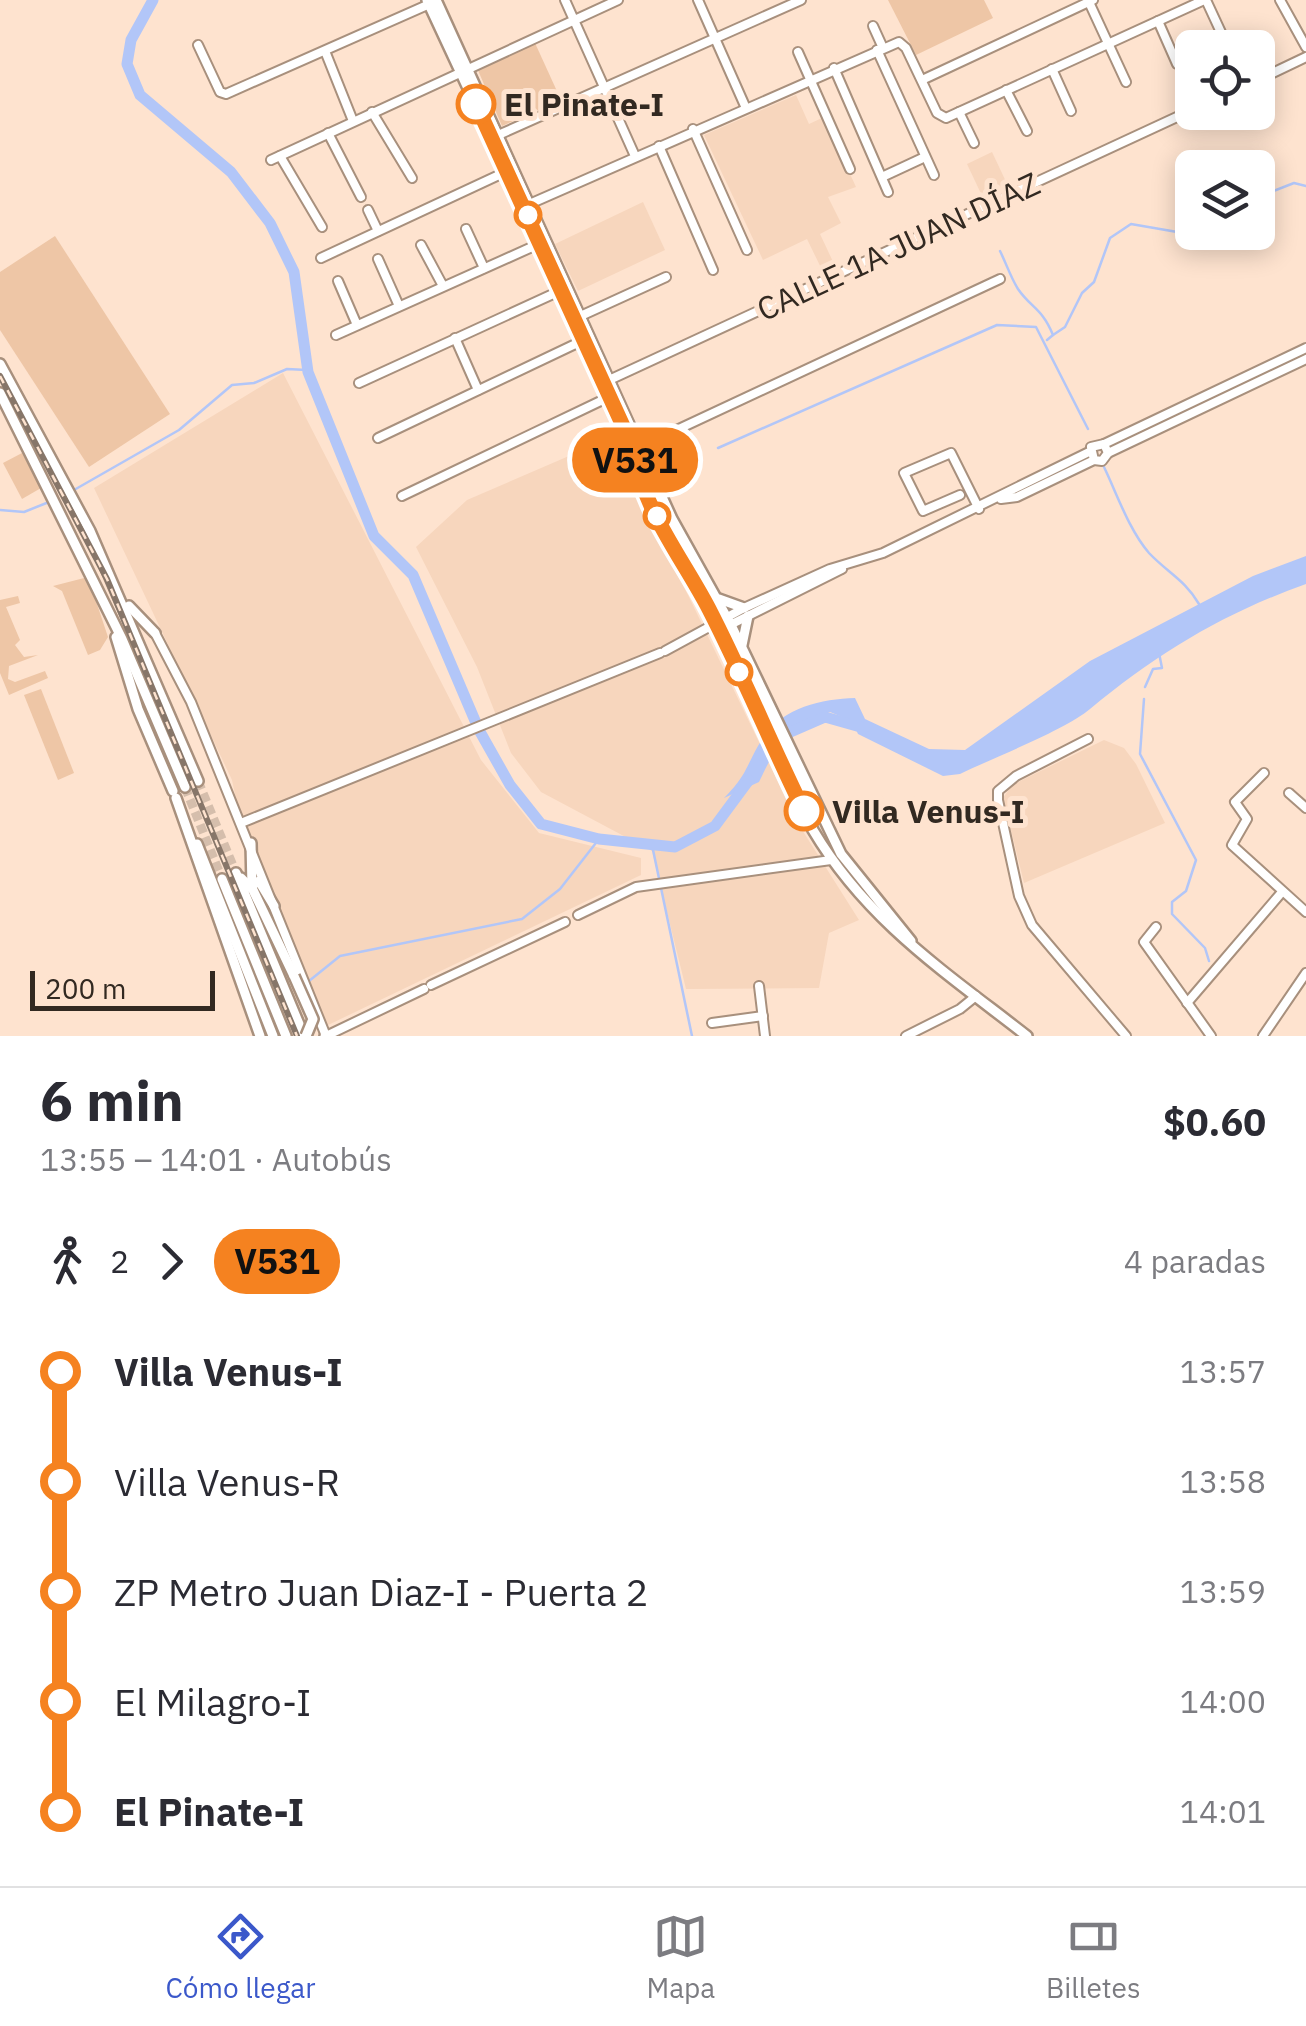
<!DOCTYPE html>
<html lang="es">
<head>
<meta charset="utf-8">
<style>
	:root { --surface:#fff; --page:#f7f7f7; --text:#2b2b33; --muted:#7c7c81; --line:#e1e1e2; --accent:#3b58ca }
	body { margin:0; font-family:"IBM Plex Sans",sans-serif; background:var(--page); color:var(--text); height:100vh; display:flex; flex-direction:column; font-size:38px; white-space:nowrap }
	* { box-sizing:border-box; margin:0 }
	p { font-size:32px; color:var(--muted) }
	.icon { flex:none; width:55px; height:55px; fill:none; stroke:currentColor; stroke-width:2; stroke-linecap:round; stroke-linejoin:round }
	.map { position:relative; height:1036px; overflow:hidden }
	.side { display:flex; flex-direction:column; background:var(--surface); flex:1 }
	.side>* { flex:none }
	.badge { padding:0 20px; border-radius:32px; font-size:35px; line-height:65px }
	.buttons { position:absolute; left:1175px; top:30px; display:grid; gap:20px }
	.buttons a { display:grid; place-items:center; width:100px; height:100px; border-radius:15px; background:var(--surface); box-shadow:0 5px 25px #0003; font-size:50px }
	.scale { position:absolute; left:30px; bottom:25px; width:185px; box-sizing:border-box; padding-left:10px; border:5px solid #322921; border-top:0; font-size:28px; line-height:35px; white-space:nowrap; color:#322921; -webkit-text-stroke:8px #fee3cf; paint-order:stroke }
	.map>.badge { position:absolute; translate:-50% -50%; box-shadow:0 0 0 5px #fff }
	.legs { display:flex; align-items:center; gap:15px; height:110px; padding:0 40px; font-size:32px }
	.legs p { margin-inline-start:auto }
	.summary { display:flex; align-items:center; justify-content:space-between; height:170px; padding:0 40px }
	h1 { font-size:55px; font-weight:700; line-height:75px }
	ul { padding:0 40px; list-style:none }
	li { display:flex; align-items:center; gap:35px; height:110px; font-size:38px }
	li i { display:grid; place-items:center; width:15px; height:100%; margin:0 12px; background:currentColor }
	li i::after { content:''; width:25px; height:25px; margin:-12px; border:8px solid; border-radius:50%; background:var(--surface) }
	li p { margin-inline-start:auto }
	li:first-child i { background:linear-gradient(#0000 50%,currentColor 0) }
	li:last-child i { background:linear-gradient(currentColor 50%,#0000 0) }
	.tab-bar { display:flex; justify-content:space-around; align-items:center; height:140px; border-top:2px solid var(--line); background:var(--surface); font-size:28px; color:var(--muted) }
	.tab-bar a { display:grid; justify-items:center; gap:5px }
	.tab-bar .active { color:var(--accent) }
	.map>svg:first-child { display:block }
	.built { fill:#f7d6bd }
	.green { fill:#eec6a6 }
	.water { fill:#b2c6f8 }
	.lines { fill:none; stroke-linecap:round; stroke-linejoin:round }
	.stream { stroke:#b2c6f8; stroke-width:2.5 }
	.river { stroke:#b2c6f8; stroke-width:11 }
	.major-tunnel { stroke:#d5beac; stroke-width:9; stroke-dasharray:9 4.5; stroke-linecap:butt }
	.minor-casing { stroke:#a8907d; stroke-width:12 }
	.major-casing { stroke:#a8907d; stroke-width:14 }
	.minor { stroke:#fff; stroke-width:8 }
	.major { stroke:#fff; stroke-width:9 }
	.rail-casing { stroke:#877669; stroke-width:6 }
	.rail { stroke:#fee3cf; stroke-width:2.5; stroke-dasharray:8; stroke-linecap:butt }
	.major-bridge-casing { stroke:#a8907d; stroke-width:14; stroke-linecap:butt }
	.major-bridge { stroke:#fff; stroke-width:9 }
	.line-1-casing { stroke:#fff; stroke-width:22 }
	.line-1 { stroke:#f58220; stroke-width:15 }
	.stop-1-dot { fill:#fff; stroke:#f58220; stroke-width:5 }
	.labels { text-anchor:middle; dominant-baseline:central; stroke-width:10; stroke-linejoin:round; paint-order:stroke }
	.stop-label { font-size:32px; font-weight:bold; fill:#322921; stroke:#fee3cf; text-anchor:start }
	.street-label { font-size:32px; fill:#322921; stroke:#fee3cf }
</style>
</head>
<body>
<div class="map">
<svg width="1306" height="1036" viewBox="0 0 1306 1036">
	<rect width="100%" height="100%" fill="#fee3cf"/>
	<g class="built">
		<polygon points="796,95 809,124 824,117 856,187 828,197 841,223 820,234 836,268 824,274 807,239 763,260 704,135"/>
		<polygon points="992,152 1009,188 984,200 967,164"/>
		<polygon points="643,202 665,250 578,291 555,244"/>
		<polygon points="283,373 481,760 539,833 641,858 641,875 326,1026 241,824 232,780 94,488"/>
		<polygon points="606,440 688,595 799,825 859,920 829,933 819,988 686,989 652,851 541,792 511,753 477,667 416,547 467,500"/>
		<polygon points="1104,740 1124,748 1136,764 1165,823 1024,883 1003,798 1012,785"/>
	</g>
	<g class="green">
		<polygon points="888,0 984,0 993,18 916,55"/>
		<polygon points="535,43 561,100 502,126 477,68"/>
		<polygon points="55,236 170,414 89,467 0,330 0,272"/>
		<polygon points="22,453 41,488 22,499 3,463"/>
		<polygon points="88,577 108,637 100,650 88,655 62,591 53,586"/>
		<polygon points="18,596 20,603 6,607 20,640 15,645 24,657 38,655 9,666 8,679 15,682 45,671 48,678 9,695 0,673 0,600"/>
		<polygon points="41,689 74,773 58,780 24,695"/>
	</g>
	<path class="water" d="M1306,556V584C1222,614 1158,653 1090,709C1065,730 993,758 960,774L943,776L858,734L852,721L830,712C787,728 778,742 759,782L724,798C749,773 746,764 763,738C783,707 822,699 855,698L865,719L929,749L965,750L1090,661L1253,576Z"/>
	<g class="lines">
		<g class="stream">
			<polyline points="1258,197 1294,183 1306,186"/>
			<path d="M1000,251C1006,263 1011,278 1018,289C1031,308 1042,308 1053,335L1047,340"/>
			<polyline points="1053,335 1065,327 1082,293 1094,282 1110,238 1131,224 1183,233 1192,228"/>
			<polyline points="718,448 997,325 1036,327 1088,429"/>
			<path d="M1104,467C1117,494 1129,530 1149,553C1168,573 1185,580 1199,604"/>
			<polyline points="74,490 179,430 232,385 254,383 287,369 307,370"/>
			<polyline points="0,510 24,512 49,502"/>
			<polyline points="1145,687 1153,669 1162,668 1159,653"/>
			<polyline points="1144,699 1140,754 1196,860 1186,891 1172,902 1172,914 1205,948 1209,961"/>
			<polyline points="652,845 692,1036"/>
			<polyline points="309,981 340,956 522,919 560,889 599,839"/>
		</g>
		<g class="river">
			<polyline points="153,0 131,40 127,64 140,95 231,172 270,223 294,272 308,372 374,536 413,575 479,730 510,785 541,824 599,839 675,847 715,826 749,780"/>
			<polyline points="779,737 825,717 864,728"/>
		</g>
		<g class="major-tunnel">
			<polyline points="198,781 236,873"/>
			<polyline points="185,787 222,879"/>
		</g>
		<defs>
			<g id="minor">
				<polyline points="565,0 635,156"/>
				<polyline points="698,0 745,106"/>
				<polyline points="1088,0 1126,82"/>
				<polyline points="1206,0 1225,41"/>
				<polyline points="1280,0 1306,47"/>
				<polyline points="1158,21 1177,64"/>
				<polyline points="873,26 883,48"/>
				<polyline points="198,45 220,92 226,94 434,2"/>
				<polyline points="877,50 934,175"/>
				<polyline points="325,51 353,121"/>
				<polyline points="798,52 850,169"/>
				<polyline points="834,68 888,192"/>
				<polyline points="1052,69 1071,111"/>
				<polyline points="922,80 1093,0"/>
				<polyline points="1258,80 1306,57"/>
				<polyline points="1006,90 1027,131"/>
				<polyline points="372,112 412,178"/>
				<polyline points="959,112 974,143"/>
				<polyline points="693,129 747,250"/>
				<polyline points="328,133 361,197"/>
				<polyline points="496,136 801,0"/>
				<polyline points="659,146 713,270"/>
				<polyline points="280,156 322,227"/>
				<polyline points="271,160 618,0"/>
				<polyline points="882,177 925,157"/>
				<polyline points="525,206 899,42 906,48 937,113 946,118 1204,0"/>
				<polyline points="368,210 378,231"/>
				<polyline points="466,229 484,268"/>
				<polyline points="421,245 443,286"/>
				<polyline points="321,258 512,169"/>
				<polyline points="378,259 399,306"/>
				<polyline points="338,281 357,325"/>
				<polyline points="574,319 666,277"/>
				<polyline points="336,335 541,243"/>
				<polyline points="455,338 478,390"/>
				<polyline points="607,381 1192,110"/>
				<polyline points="359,383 564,289"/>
				<polyline points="378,438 586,339"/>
				<polyline points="1104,444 1306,348"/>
				<polyline points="638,448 1000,279"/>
				<polyline points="1108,453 1306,359"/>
				<polyline points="960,495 923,511 904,473 951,453 979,509"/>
				<polyline points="402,496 609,397"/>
				<polyline points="1001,499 1017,497 1094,460 1102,461 1108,453 1104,444 1091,447 1094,460"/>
				<polyline points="716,632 842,569"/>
				<polyline points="155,633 191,702 326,1036"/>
				<polyline points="665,651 744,608 830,569 883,553 1089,452"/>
				<polyline points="1088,739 1016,776 998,791 998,800 1019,896 1032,925 1126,1036"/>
				<polyline points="1264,773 1235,802 1247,819 1232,845 1306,912"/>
				<polyline points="1289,793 1306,808"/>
				<polyline points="241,823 660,653"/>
				<polyline points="578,915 636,887 831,860"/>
				<polyline points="1156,927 1144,942 1211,1036"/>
				<polyline points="431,985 565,922"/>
				<polyline points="759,986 765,1036"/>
				<polyline points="1187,1003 1282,892"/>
				<polyline points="712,1023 763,1016"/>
				<polyline points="326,1036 424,989"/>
				<polyline points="906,1036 960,1009 976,996"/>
				<polyline points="1263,1036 1306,973"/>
			</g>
			<g id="major">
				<path d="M427,0L813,830C867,921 945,972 1027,1036"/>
				<polyline points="436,0 672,519 731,625 841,854 911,941"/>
				<polyline points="0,364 90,531 198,781"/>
				<polyline points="0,393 122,639 185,787"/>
				<polyline points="719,599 744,608"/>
				<polyline points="129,606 155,633"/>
				<polyline points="116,637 138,709 173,791"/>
				<polyline points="742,645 748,616"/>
				<polyline points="176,798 260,1036"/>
				<polyline points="251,843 252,888"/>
				<polyline points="197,844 273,1036"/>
				<polyline points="236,873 304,1036"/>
				<polyline points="241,878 253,890 294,976"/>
				<polyline points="222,879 286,1036"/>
				<polyline points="251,886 259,881 274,906"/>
				<polyline points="325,1036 326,1036"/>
			</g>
		</defs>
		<use href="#minor" class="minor-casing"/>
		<use href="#major" class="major-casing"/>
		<use href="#minor" class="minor"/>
		<use href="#major" class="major"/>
		<defs>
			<polyline id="rail" points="0,376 107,579 297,1036"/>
		</defs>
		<use href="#rail" class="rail-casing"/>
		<use href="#rail" class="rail"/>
		<defs>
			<polyline id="major-bridge" points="294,976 313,1019 306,1036"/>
		</defs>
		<use href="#major-bridge" class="major-bridge-casing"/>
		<use href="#major-bridge" class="major-bridge"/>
	</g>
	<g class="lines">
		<defs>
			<path id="line-1" d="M476,104L634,450C642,509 682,557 709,609C743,675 771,744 804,811"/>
		</defs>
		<use href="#line-1" class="line-1-casing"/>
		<use href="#line-1" class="line-1"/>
	</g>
	<g class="stop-1-dot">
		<circle cx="476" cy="104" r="18"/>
		<circle cx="528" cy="215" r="12"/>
		<circle cx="657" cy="516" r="12"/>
		<circle cx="739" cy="672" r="12"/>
		<circle cx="804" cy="811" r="18"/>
	</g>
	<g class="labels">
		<g class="stop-label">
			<text x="504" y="104">El Pinate-I</text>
			<text x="832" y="811">Villa Venus-I</text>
		</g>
		<g class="street-label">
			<text transform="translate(898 246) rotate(-25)">CALLE 1A JUAN DÍAZ</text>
		</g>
	</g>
</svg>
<div class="buttons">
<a><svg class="icon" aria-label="locate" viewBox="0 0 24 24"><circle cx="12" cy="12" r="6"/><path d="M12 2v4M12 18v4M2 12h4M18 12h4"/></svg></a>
<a><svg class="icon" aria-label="layers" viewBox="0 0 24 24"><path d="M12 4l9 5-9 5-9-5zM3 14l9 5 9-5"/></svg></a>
</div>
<div class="scale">200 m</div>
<b class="badge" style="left:635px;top:460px;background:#f58220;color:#111">V531</b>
</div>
<section class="side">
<div class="summary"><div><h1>6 min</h1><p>13:55 – 14:01 · Autobús</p></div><b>$0.60</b></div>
<div class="legs"><svg class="icon" aria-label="walk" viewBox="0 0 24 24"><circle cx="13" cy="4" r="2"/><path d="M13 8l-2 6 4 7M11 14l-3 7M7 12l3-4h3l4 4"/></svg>2<svg class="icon" aria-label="forward" viewBox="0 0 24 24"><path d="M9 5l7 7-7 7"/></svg><b class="badge" style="background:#f58220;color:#111">V531</b><p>4 paradas</p></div>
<ul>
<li><i style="color:#f58220"></i><b>Villa Venus-I</b><p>13:57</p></li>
<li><i style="color:#f58220"></i><span>Villa Venus-R</span><p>13:58</p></li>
<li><i style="color:#f58220"></i><span>ZP Metro Juan Diaz-I - Puerta 2</span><p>13:59</p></li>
<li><i style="color:#f58220"></i><span>El Milagro-I</span><p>14:00</p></li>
<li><i style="color:#f58220"></i><b>El Pinate-I</b><p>14:01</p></li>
</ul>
</section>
<nav class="tab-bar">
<a class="active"><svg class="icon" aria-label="directions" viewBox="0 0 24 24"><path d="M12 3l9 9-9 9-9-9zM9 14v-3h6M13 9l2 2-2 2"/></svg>Cómo llegar</a>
<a><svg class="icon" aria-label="map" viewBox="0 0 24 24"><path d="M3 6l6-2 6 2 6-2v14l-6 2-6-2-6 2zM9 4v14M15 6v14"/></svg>Mapa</a>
<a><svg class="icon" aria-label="tickets" viewBox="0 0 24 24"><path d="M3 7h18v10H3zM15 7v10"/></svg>Billetes</a>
</nav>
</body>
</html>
